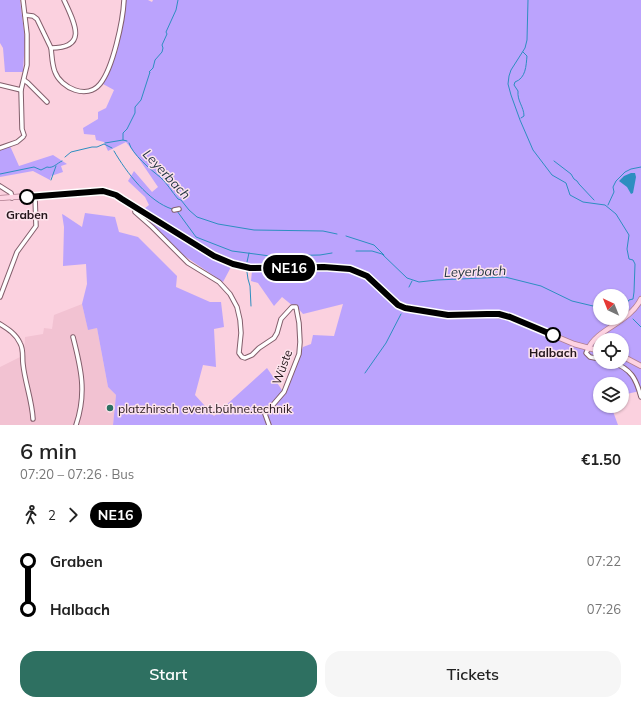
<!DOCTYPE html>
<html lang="en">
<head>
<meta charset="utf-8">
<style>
	:root { --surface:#fff; --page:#f6f6f6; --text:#222; --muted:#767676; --accent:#2e7061 }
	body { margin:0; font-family:Mulish,sans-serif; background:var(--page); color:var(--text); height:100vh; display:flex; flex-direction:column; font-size:15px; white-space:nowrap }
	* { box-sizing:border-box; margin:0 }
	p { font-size:13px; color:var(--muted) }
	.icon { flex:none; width:22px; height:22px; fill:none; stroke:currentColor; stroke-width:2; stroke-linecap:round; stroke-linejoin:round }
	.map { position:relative; height:425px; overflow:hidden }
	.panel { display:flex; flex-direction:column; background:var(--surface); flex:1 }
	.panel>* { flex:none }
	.badge { padding:0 8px; border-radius:13px; font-size:14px; line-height:26px }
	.needle { width:26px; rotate:317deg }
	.controls { position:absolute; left:593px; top:289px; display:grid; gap:8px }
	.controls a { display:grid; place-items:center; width:36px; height:36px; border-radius:50%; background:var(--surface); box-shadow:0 1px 3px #0004; font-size:20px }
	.map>.badge { position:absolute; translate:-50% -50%; box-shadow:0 0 0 2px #fff }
	.legs { display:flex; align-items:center; gap:6px; height:44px; padding:0 20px; font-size:13px }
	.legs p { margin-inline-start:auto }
	.summary { display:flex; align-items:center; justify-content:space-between; height:68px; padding:0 20px }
	h1 { font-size:22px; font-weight:600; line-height:30px }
	.cta { display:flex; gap:8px; margin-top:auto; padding:8px 20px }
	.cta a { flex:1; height:46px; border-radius:16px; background:var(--accent); color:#fff; font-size:16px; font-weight:600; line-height:46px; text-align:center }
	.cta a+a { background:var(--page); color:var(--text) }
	ul { padding:0 20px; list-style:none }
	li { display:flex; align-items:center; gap:14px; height:48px; font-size:15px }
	li i { display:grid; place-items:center; width:6px; height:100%; margin:0 5px; background:currentColor }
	li i::after { content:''; width:10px; height:10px; margin:-5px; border:3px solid; border-radius:50%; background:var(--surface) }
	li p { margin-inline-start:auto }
	li:first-child i { background:linear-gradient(#0000 50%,currentColor 0) }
	li:last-child i { background:linear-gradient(currentColor 50%,#0000 0) }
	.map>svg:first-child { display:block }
	.built { fill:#f2c2d2 }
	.green { fill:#bba3fd; fill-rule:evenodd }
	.water { fill:#2d8ec0 }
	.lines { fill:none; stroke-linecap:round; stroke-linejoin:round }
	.stream { stroke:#2d8ec0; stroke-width:1 }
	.minor-casing { stroke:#825e6b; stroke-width:5.5 }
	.major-casing { stroke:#b07e90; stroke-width:6 }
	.minor { stroke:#fff; stroke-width:3.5 }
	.major { stroke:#fdd3e2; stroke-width:4.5 }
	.line-1-casing { stroke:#fff; stroke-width:9 }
	.line-1 { stroke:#000; stroke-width:6 }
	.stop-1-dot { fill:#fff; stroke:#000; stroke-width:2 }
	.poi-dot { fill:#2e7061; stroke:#fde3ec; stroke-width:1.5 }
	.labels { text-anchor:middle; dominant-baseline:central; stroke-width:3; stroke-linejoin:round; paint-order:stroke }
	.stop-label { font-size:12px; font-weight:bold; fill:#25171c; stroke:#fde3ec }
	.street-label { font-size:12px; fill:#25171c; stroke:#fde3ec }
	.poi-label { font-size:12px; fill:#25171c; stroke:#fde3ec; text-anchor:start }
	.water-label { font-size:13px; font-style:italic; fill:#1f3340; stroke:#fde3ec }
</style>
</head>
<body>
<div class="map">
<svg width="641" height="425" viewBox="0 0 641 425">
	<rect width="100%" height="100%" fill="#fbd1df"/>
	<polygon class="built" points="82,304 88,329 97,328 108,387 116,395 113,425 0,425 0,367 24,355 25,337 43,334 44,328 52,329 54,315"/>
	<g class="green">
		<polygon points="0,0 20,0 25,39 23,72 5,72 3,48 0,43"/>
		<path d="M125,0H148L152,2L153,0H641V393L640,391L622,395V384H600V406H611L618,425H113L116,395L108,387L97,328L88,330L82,304L87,284L86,264L63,266L64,227L62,214L64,215L82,227L85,213L115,217L119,232L138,237L177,276L176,287L210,302H221L224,327L214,329L216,367L203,365L195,395L214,416L267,368L284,393L287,388L303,347L311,344L313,335L334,336L343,304L303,314L297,307L293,306L282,297L274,306L258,283L251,281L252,271L231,267L223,282L183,255L140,212L149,205L145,197L128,181L134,171L152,192L158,187L139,159L126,142L108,151L104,142L96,140L95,135L84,134L83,128L98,119V112L106,108L114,90L103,84L117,52L123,26ZM600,296H622V318H600ZM600,340H622V362H600Z"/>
		<polygon points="10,146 19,166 53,155 67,164 61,166 63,172 51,176 50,180 33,171 0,177 0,150"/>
	</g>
	<polygon class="water" points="631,173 635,173 636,177 633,193 631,194 627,187 619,181 624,176"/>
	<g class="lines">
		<g class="stream">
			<polyline points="528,0 527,40 525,48 511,70 509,76 508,84 511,95 520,120 533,150 552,175 566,183 570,195 583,202 605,205 616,214 629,235 627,249 629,259 633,260 635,264 634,292 633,299 629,300 622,309"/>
			<path d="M521,118L524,116C524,107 517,101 518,91L514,85L515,82C526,78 526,66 527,56L523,52"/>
			<polyline points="123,140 123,133 127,129 135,113 135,107 141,100 150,72 149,72 153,68 155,60 162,52 163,48 162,45 167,34 166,32 176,10 178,0"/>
			<polyline points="105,143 123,140 127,141"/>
			<path d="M129,143C132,154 151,170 160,177C167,183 172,192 178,199L181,200L189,210L197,217L218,224L254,230L323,231L337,234"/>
			<path d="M114,151C126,172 149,202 172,209"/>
			<polyline points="65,157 71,152 92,147 97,147 104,144 112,148"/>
			<polyline points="554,161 571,174 574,179 577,181 579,184 594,200"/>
			<path d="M0,174L34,167L41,170L47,167C53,169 57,163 62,161"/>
			<polyline points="51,180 56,166"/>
			<polyline points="608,205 614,192 613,187 616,181 625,172 631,169 641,167"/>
			<polyline points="177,211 196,237 232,251 270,256 320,255 332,253"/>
			<polyline points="346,236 374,245 384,255"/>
			<polyline points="356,251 372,251 382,254 407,278 419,282 437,280 505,277 541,286 572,301 593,306 600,306"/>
			<polyline points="247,262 249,253"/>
			<polyline points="247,272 248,279 250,286 251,306"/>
			<polyline points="409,287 412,281"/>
			<polyline points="633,319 641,327"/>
			<polyline points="365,373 386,343 401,314"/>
		</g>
		<defs>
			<g id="minor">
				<polyline points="23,0 27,34 27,65 21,90 22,129 24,135"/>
				<path d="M25,15L33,16L37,19L51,48C89,48 74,22 64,0"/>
				<path d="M51,48C52,56 52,65 55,72C61,88 87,100 100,84C113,68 123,21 124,0"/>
				<polyline points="24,80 28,83 47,102"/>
				<polyline points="0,85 21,90"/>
				<polyline points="0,148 17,142 23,137"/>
				<polyline points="0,186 11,193 12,198"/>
				<polyline points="135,207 135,212 152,227 188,263 219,282 230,294 237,307 240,320 241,333 239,353 242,357 245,358 252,355 259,348 274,338 277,333 281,319 292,307 296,307 299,323 300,342 299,354 284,392 265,414 269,425"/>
				<polyline points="174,210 179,209"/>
				<polyline points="0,297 17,252 36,226 35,196"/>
				<path d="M0,324C8,329 16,334 20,343C24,350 22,357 23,364C25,383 32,400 33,419"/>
				<path d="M73,337C81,368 87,393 76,425"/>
				<polyline points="588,349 586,353 590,357 600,359"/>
				<path d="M612,362C631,369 636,378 641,397"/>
			</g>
			<g id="major">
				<polyline points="0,198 96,191 108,192 122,199 214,256 233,264 250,268 324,267 351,269 367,276 398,305 405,308 447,315 487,314 510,317 574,344 600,351"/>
				<path d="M588,349C598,328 629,323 641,299"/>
				<polyline points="622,356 641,366"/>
			</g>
		</defs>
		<use href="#minor" class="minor-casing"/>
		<use href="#major" class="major-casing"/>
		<use href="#minor" class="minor"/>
		<use href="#major" class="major"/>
	</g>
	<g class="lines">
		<defs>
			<polyline id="line-1" points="27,197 103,191 116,195 122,199 214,256 233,264 250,268 324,267 350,269 367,276 398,305 405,308 448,315 487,314 499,314 510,317 553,335"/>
		</defs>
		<use href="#line-1" class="line-1-casing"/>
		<use href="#line-1" class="line-1"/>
	</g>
	<g class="stop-1-dot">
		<circle cx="27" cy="197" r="7"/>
		<circle cx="553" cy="335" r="7"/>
	</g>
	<circle class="poi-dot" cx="110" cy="408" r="4"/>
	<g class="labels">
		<g class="stop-label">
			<text x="27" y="214">Graben</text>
			<text x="553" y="352">Halbach</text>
		</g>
		<g class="street-label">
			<text transform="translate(282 367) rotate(-70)">Wüste</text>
		</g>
		<g class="poi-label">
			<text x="118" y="408">platzhirsch event.bühne.technik</text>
		</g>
		<g class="water-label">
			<text transform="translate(167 174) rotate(47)">Leyerbach</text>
			<text transform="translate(475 271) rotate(-2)">Leyerbach</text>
		</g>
	</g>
</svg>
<div class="controls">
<a><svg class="needle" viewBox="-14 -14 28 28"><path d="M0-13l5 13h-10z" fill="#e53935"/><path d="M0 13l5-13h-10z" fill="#767676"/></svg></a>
<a><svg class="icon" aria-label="locate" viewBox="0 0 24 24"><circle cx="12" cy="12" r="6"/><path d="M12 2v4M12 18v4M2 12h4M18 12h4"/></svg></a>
<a><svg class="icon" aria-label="layers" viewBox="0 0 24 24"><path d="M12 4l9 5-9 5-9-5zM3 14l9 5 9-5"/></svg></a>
</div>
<b class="badge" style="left:289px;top:268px;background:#000;color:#fff">NE16</b>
</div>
<section class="panel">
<div class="summary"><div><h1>6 min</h1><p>07:20 – 07:26 · Bus</p></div><b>€1.50</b></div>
<div class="legs"><svg class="icon" aria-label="walk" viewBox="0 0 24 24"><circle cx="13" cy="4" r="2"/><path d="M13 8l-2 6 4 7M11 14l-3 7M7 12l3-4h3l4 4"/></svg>2<svg class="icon" aria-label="forward" viewBox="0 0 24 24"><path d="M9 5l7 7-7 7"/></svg><b class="badge" style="background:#000;color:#fff">NE16</b></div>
<ul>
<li><i style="color:#000"></i><b>Graben</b><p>07:22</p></li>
<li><i style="color:#000"></i><b>Halbach</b><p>07:26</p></li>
</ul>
<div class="cta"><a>Start</a><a>Tickets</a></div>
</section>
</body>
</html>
